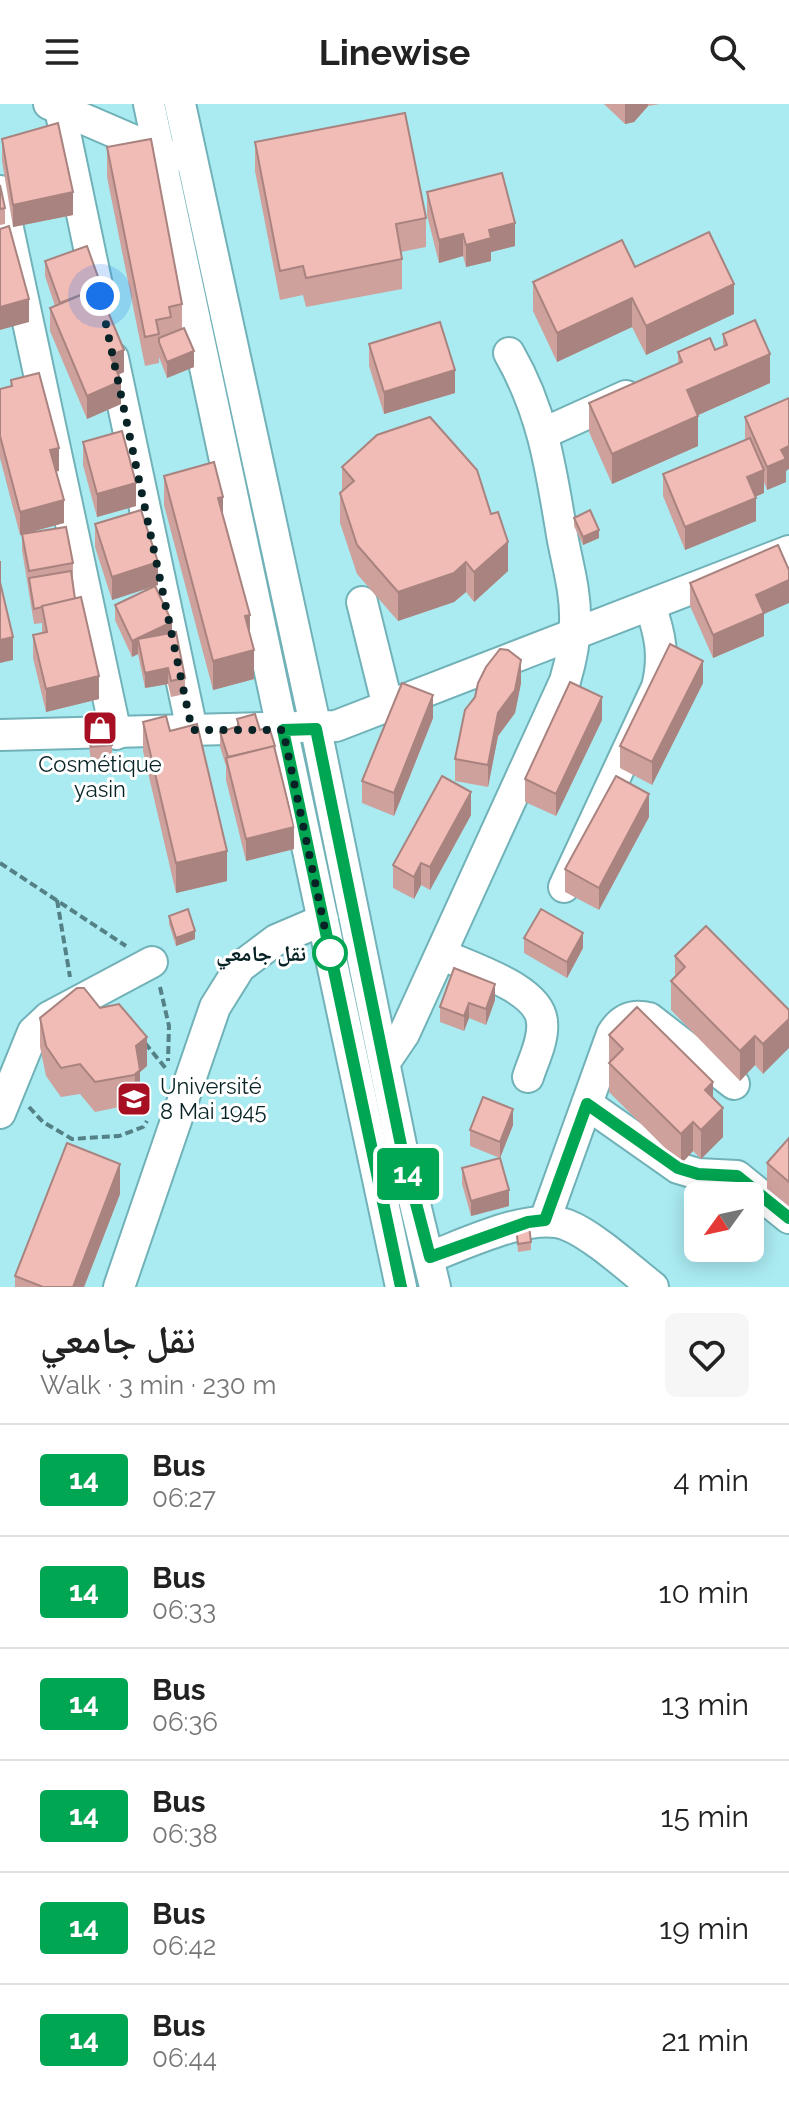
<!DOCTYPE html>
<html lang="en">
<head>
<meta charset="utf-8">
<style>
	:root { --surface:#fff; --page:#f6f6f6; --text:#222; --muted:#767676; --line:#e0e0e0 }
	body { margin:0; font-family:Raleway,"Noto Naskh Arabic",sans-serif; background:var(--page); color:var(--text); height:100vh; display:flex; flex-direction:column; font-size:30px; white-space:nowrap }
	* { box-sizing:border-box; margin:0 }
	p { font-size:26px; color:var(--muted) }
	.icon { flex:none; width:44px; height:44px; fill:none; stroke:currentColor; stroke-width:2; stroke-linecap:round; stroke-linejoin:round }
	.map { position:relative; height:1183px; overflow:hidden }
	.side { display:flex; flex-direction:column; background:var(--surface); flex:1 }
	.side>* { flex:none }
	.badge { padding:0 16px; border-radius:6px; font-size:28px; line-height:52px }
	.needle { width:52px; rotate:237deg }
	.buttons { position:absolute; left:684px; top:1078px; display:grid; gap:16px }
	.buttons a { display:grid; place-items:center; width:80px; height:80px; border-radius:12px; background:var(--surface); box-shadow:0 4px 20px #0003; font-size:40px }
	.you { position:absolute; width:40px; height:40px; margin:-20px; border:6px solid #fff; border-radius:50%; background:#1a73e8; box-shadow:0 0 0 12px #1a73e833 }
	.map>.badge { position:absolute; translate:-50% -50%; box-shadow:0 0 0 4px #fff }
	.round { display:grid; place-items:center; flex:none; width:84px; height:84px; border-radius:12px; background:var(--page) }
	.headline { display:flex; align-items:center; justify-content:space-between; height:136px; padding:0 40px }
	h1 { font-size:38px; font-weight:700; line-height:60px }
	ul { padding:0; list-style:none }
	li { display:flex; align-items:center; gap:24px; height:112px; padding:0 40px; border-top:2px solid var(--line) }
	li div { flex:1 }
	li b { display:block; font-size:30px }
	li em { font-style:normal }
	li .badge { min-width:88px; font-weight:700; text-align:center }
	header { display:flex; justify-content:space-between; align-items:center; height:104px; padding:0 40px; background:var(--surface); font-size:36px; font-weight:700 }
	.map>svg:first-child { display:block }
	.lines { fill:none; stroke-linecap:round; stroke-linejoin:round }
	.minor-casing { stroke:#71b2b8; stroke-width:34 }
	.path { stroke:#548186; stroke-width:4; stroke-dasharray:8 4; stroke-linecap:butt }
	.minor { stroke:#fff; stroke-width:30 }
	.wall { fill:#cfa19d }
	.shaded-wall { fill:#a9837f }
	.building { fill:#f1bbb6; stroke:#a9837f; stroke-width:2 }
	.line-casing { stroke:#fff; stroke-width:18 }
	.line { stroke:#00a651; stroke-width:12 }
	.walk { stroke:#082326; stroke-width:8; stroke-dasharray:0 14.4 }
	.stop-dot { fill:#fff; stroke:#00a651; stroke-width:4 }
	.labels { text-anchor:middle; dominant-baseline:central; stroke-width:6; stroke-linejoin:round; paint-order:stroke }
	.poi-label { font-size:22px; fill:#082326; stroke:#fff }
	.stop-label { font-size:22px; font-weight:bold; fill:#082326; stroke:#fff; text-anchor:end }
</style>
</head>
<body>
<header><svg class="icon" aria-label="menu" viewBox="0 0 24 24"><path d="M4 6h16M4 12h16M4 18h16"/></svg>Linewise<svg class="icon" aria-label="search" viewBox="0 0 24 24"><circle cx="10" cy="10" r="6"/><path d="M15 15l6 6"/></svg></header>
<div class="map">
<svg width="789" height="1183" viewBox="0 0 789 1183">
	<rect width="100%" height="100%" fill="#aaebf2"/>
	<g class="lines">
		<defs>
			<g id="minor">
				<polyline points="49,0 172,53"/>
				<polyline points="149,0 401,1183"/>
				<polyline points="180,0 316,625 402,1046 435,1183"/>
				<polyline points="60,5 99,191"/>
				<polyline points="0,87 116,630"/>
				<polyline points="113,254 192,626"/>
				<polyline points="544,329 626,292"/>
				<polyline points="362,498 388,603"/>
				<polyline points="0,631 336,622 789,447"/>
				<path d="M564,783L657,583C665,552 660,530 650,501"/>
				<path d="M441,850C468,863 540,884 542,918C544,936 533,957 528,973"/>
				<path d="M385,958L404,930L565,577C571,557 575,538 575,517C576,488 567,459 562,431C551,365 543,308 509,249"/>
				<polyline points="587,1000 678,1064 698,1070 737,1072 789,1114"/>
				<polyline points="0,1009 33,928 49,913 152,858"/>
				<path d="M545,1116L612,930C621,915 632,910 649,914L734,980"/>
				<path d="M430,1153C465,1140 532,1107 567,1121C593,1131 630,1165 653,1183"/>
				<polyline points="119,1183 215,903 240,863 276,836 323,816"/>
			</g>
		</defs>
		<use href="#minor" class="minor-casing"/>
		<g class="path">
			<polyline points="0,759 126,842"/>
			<polyline points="57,796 70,873"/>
			<polyline points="160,883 169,922 168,957"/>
			<polyline points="145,939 167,966"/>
			<polyline points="29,1003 43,1018 72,1035 119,1032 143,1023 147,1017"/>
		</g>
		<use href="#minor" class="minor"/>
	</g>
	<g class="wall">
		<polygon points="604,0 660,0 648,2 634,18 625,20"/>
		<polygon points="2,35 73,111 13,123 2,57"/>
		<polygon points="255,38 426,114 426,143 401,148 402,155 402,185 306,203 303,191 280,196 255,67"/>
		<polygon points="107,43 182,200 182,225 194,263 167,274 159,253 159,259 145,262 107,73"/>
		<polygon points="0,81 5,104 5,120 0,121"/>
		<polygon points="427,88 515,142 491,148 491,157 466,163 463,152 439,159 427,111"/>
		<polygon points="45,157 102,195 124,268 118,271 121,300 87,315 50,227 50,204 55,202 45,172"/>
		<polygon points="635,163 734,210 646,251 632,223 557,258 533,207 533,178"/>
		<polygon points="723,230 770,279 698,311 698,342 612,380 589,328 589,299 678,260 678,248 715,246 723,243"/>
		<polygon points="369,240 455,289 384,310 369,262"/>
		<polygon points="11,276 59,367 56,367 64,419 20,431 0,354 0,285 11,282"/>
		<polygon points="745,313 786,367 786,378 767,386 764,378 764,389 755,393 756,417 685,446 663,392 663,370 745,336"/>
		<polygon points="83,338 136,402 97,413 83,361"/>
		<polygon points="342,363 508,467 474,498 466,488 454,498 398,517 357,470 340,419 340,389 342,388"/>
		<polygon points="164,372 223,411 250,530 254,575 213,586 164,401"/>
		<polygon points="574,414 599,434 583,441 574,422"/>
		<polygon points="95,420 158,481 155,482 172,528 185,574 185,590 171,593 168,580 145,584 138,550 132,553 115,516 115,501 154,482 112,496 95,443"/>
		<polygon points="22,430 73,459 73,475 75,495 99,595 46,608 33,554 33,531 42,529 42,519 34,520 22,446"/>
		<polygon points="690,479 764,510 764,532 713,554 690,502"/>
		<polygon points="521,579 515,609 498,632 488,683 455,677 455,655"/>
		<polygon points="703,579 652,681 620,664 620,642"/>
		<polygon points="88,614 112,641 112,656 91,659 88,630"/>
		<polygon points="433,614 394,712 362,699 362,677"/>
		<polygon points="237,615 294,745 246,757 226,676 226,662 220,643 220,628 237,623"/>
		<polygon points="602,616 556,712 525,698 525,675"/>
		<polygon points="143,618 170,627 227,777 176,789 143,647"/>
		<polygon points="471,711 430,786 421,781 414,795 393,784 393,761"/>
		<polygon points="649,713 599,806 565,788 565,765"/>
		<polygon points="169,812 195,835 176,842 169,820"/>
		<polygon points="524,834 583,844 567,874 524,849"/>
		<polygon points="675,852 789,906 763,970 755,961 740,977 671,906 671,877 675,872"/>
		<polygon points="495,896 486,921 469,914 464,927 440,918 440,903"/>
		<polygon points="40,914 147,962 140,968 140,995 134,1000 95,1008 80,990 61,993 46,972 40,943"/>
		<polygon points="609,931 713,994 723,1033 701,1055 693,1047 681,1060 609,988"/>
		<polygon points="513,1021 500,1054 470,1042 470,1026"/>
		<polygon points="789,1034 789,1107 767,1088 767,1059"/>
		<polygon points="462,1064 509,1102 471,1112 462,1080"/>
		<polygon points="120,1090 84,1183 15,1183 15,1172"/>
		<polygon points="516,1124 531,1138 531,1146 518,1148"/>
	</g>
	<g class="shaded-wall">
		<polygon points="625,0 648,0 648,2 634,18 625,20"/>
		<polygon points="73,88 73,111 13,123 13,101"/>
		<polygon points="515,119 515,142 491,148 491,157 466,163 466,141 489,126"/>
		<polygon points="463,130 463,152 439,159 439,136"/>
		<polygon points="734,180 734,210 646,251 646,222"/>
		<polygon points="632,194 632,223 557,258 557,229"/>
		<polygon points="29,195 29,218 0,226 0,203"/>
		<polygon points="124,246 124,268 110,274 110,251"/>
		<polygon points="194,247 194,263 167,274 167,258"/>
		<polygon points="770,250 770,279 687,316 687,286"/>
		<polygon points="455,266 455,289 384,310 384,288"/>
		<polygon points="121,277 121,300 87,315 87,292"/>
		<polygon points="698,312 698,342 612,380 612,350"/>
		<polygon points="789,342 789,365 786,367 786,378 767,386 767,363 781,346"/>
		<polygon points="59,344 59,367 50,369 50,346"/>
		<polygon points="764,366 764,389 747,396 747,373"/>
		<polygon points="136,379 136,402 97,413 97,390"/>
		<polygon points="223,393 223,422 218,394"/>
		<polygon points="756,394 756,417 685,446 685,423"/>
		<polygon points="64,396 64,419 20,431 20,408"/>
		<polygon points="599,426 599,434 583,441 583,433"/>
		<polygon points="508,438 508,467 474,498 474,468"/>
		<rect x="0" y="457" width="1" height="29"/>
		<polygon points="158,458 158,481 112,496 112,473"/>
		<polygon points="466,458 466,488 454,498 398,517 398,488"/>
		<polygon points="789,476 789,499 764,510 764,532 713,554 713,531 756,491"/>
		<polygon points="250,511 250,540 245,512"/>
		<polygon points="172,518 172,534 138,535 138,550 132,553 132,537"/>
		<polygon points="13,533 13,556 0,559 0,536"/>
		<polygon points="254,546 254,575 213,586 213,557"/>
		<polygon points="521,556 521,579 515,609 498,632 488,683 488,661 498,609"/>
		<polygon points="703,557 703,579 652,681 652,658"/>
		<polygon points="168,564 168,580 145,584 145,569"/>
		<polygon points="99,572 99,595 46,608 46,585"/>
		<polygon points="433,591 433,614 394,712 394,689"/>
		<polygon points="602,593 602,616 556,712 556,690"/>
		<polygon points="471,688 471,711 430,786 430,763"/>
		<polygon points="649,690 649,713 599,806 599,784"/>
		<polygon points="294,723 294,745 246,757 246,735"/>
		<polygon points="227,747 227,777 176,789 176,759"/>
		<polygon points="421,759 421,781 414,795 414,773"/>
		<polygon points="195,827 195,835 176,842 176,834"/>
		<polygon points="583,829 583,844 567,874 567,858"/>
		<polygon points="495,880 495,896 486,921 486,905"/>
		<polygon points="469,899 469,914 464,927 464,912"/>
		<polygon points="789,915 789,944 763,970 763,940"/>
		<polygon points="755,932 755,961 740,977 740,947"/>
		<polygon points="147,933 147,962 140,968 140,995 134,1000 136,942"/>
		<polygon points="713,978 713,1008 705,986"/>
		<polygon points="723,1004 723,1033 701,1055 701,1026"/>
		<polygon points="513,1005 513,1021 500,1054 500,1038"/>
		<polygon points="693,1018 693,1047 681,1060 681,1030"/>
		<polygon points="120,1060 120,1090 84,1183 73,1183"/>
		<polygon points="509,1086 509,1102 471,1112 471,1097"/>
	</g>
	<g class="building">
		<polygon points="405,9 426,114 396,120 402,155 306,174 303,162 280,167 255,38"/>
		<polygon points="58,19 73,88 13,101 2,35"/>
		<polygon points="151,35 182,200 169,203 171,213 156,216 159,230 145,233 107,43"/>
		<polygon points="502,69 515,119 489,126 491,134 466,141 463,130 439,136 427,88"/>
		<polygon points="0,81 5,104 0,105"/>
		<polygon points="9,122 29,195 0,203 0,125"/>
		<polygon points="709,128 734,180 646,222 632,194 557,229 533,178 622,136 635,163"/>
		<polygon points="87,142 102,184 98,185 98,184 60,199 45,157"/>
		<polygon points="98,184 124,246 110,251 121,277 87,292 50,204"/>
		<polygon points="755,216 770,250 687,286 698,312 612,350 589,299 682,258 678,248 710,234 715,246 727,241 723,230"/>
		<polygon points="440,218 455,266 384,288 369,240"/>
		<polygon points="184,224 194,247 167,258 159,238 159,234"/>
		<polygon points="39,269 59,344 50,346 64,396 20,408 0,332 0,285 12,282 11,276"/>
		<polygon points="789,294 789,342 781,346 786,355 767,363 745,313"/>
		<polygon points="430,313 477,366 491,410 498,408 508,438 474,468 466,458 454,469 398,488 357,441 340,389 354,377 342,363 377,331"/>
		<polygon points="122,327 136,379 97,390 83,338"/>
		<polygon points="750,334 764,366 747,373 756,394 685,423 663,370"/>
		<polygon points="214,358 223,393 218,394 250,511 245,512 254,546 213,557 164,372"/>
		<polygon points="141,406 158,458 112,473 95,420"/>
		<polygon points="590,406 599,426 583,433 574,414"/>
		<polygon points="66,423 73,459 29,467 22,430"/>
		<polygon points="778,441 789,466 789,476 756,491 764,509 713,531 690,479"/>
		<polygon points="71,467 75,495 34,505 29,474"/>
		<polygon points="0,478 13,533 0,536"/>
		<polygon points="155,482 172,518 132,537 115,501"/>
		<polygon points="81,493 99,572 46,585 33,531 47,528 42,502"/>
		<polygon points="176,528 185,574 171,577 168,564 145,569 138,535"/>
		<polygon points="670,540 703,557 652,658 620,642"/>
		<polygon points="500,545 508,546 521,556 515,586 498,609 488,661 455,655 465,606 475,593 478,579 486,563"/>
		<polygon points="570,578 602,593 556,690 525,675"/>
		<polygon points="402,579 433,591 394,689 362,677"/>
		<polygon points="255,610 260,626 269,623 275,642 228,653 220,628 239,622 237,615"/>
		<polygon points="109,612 112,641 91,643 88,614"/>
		<polygon points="166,612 170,627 197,620 227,747 176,759 143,618"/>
		<polygon points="274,642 294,723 246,735 226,654"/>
		<polygon points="442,672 471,688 430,763 421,759 414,773 393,761"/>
		<polygon points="616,672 649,690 599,784 565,765"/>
		<polygon points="188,805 195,827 176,834 169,812"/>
		<polygon points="541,805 583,829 567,858 524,834"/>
		<polygon points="706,822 789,906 789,915 763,940 755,932 740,947 671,877 685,863 675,852"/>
		<polygon points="454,864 495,880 486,905 469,899 464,912 440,903"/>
		<polygon points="77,884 84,884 100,904 119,900 147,933 136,942 140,966 134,971 95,978 80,960 61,964 46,942 40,914"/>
		<polygon points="637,903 713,978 705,986 723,1004 701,1026 693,1018 681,1030 609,959 623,945 609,931"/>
		<polygon points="483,993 513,1005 500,1038 470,1026"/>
		<polygon points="789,1034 789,1078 767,1059"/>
		<polygon points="67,1039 120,1060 73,1183 43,1183 15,1172"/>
		<polygon points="500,1054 509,1086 471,1097 462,1064"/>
		<polygon points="529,1122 531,1138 518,1140 516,1124"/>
	</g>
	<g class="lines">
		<defs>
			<polyline id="line" points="401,1183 283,626 316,625 402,1046 430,1153 528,1118 545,1116 587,1000 678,1064 698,1070 737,1072 789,1114"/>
		</defs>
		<use href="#line" class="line-casing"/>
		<use href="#line" class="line"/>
		<polyline class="walk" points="100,192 192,626 283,626 330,849"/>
	</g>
	<defs>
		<symbol id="shop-square" viewBox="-11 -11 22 22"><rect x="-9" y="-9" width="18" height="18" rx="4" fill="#a70f22" stroke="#fff"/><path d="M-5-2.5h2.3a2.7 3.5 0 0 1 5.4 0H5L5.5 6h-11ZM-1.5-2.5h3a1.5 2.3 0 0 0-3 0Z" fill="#fff"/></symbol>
		<symbol id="university-square" viewBox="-11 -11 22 22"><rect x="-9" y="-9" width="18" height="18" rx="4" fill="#a70f22" stroke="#fff"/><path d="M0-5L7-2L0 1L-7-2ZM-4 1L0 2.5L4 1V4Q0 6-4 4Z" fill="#fff"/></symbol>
	</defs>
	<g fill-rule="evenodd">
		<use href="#shop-square" x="80" y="604" width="40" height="40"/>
		<use href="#university-square" x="114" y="975" width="40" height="40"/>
	</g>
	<circle class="stop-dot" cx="330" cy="849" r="16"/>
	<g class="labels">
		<g class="poi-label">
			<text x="100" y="660">Cosmétique<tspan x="100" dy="25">yasin</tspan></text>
			<text x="160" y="982" text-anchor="start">Université<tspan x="160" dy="25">8 Mai 1945</tspan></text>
		</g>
		<g class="stop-label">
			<text x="306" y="849">نقل جامعي</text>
		</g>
	</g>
</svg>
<div class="buttons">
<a><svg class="needle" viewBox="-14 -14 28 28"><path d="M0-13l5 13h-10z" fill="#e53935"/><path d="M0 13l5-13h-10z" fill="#767676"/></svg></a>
</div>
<div class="you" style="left:100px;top:192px"></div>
<b class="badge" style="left:408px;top:1070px;background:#00a651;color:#fff">14</b>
</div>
<section class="side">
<div class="headline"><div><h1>نقل جامعي</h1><p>Walk · 3 min · 230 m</p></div><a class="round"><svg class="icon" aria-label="heart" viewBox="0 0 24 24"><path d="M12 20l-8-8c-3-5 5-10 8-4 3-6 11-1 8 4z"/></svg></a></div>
<ul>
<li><span class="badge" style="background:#00a651;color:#fff">14</span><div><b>Bus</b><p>06:27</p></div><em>4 min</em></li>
<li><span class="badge" style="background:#00a651;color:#fff">14</span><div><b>Bus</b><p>06:33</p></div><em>10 min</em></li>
<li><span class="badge" style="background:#00a651;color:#fff">14</span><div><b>Bus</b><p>06:36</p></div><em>13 min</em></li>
<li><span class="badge" style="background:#00a651;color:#fff">14</span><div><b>Bus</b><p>06:38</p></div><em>15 min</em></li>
<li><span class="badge" style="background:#00a651;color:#fff">14</span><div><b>Bus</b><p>06:42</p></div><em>19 min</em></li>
<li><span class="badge" style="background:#00a651;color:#fff">14</span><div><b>Bus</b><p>06:44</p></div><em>21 min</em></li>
</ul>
</section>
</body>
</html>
